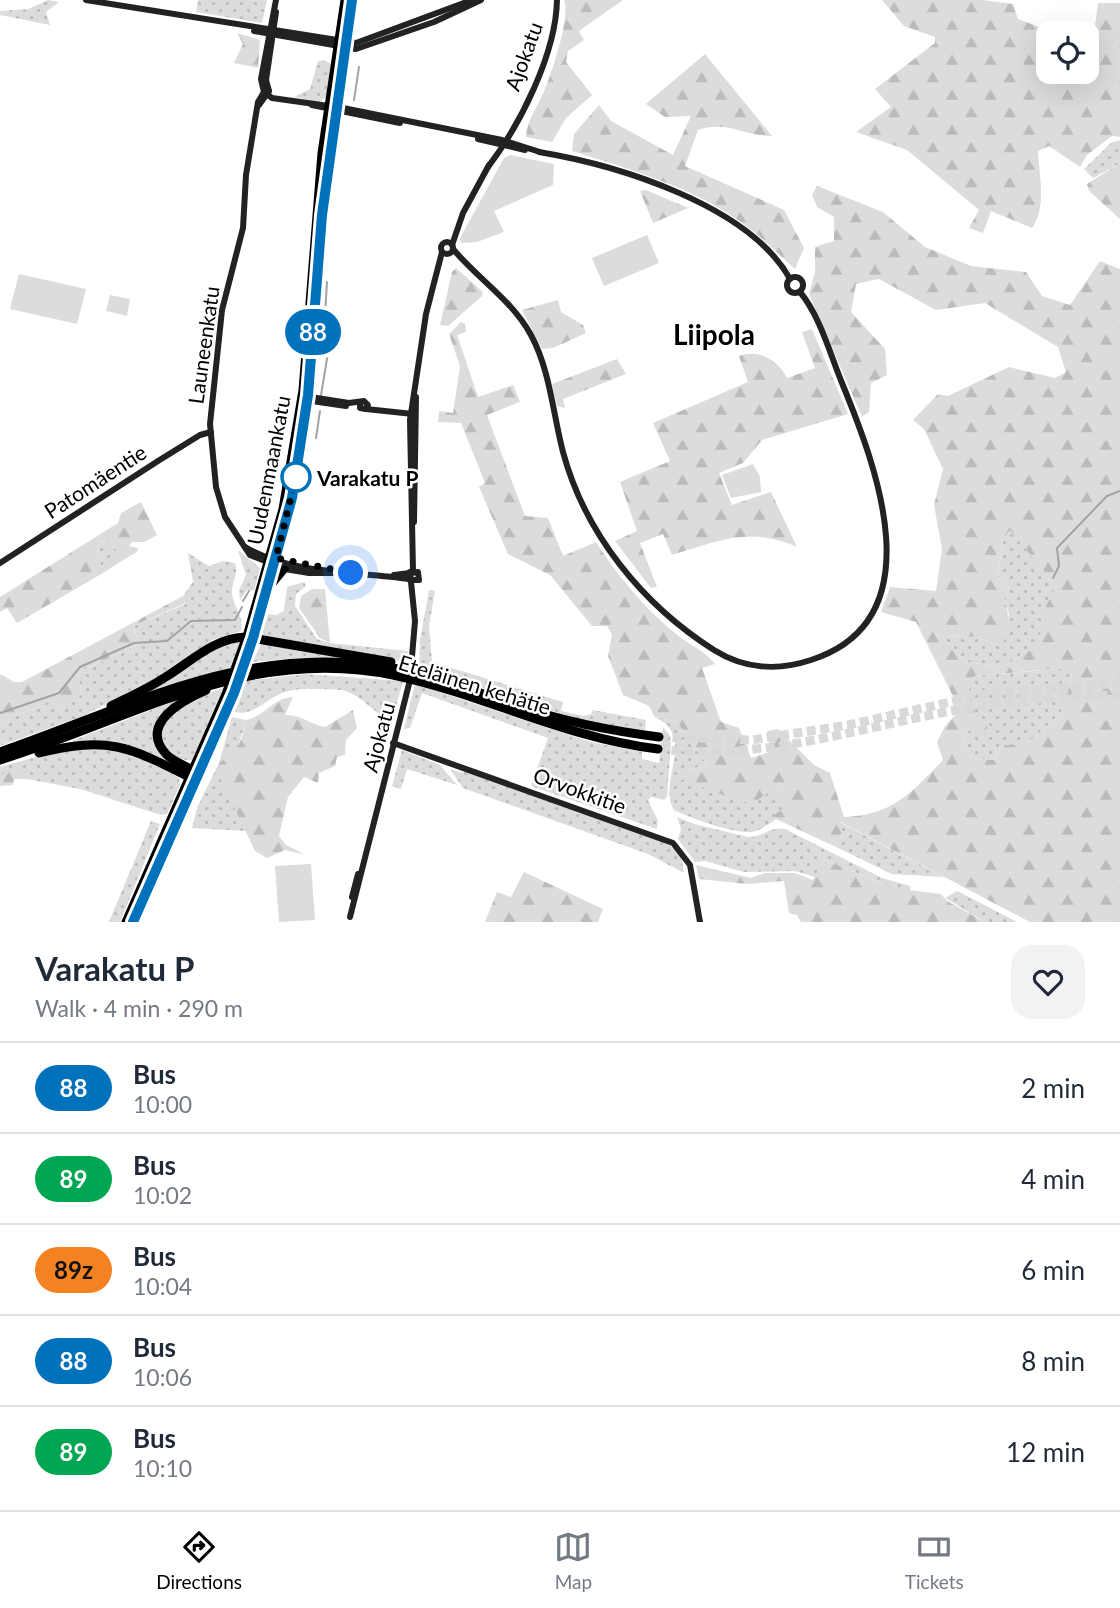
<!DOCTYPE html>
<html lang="en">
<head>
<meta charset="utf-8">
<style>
	:root { --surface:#fff; --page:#f2f2f3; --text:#1f2937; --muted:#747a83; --line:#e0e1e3; --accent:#000 }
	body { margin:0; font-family:Lato,sans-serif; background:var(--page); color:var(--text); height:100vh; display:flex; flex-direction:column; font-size:26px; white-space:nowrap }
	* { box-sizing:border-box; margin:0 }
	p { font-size:23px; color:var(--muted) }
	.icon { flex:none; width:38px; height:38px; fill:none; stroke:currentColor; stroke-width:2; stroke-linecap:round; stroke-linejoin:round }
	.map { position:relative; height:922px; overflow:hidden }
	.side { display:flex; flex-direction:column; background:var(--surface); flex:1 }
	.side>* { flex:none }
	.badge { padding:0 14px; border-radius:23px; font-size:24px; line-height:46px }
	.controls { position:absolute; left:1036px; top:21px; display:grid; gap:14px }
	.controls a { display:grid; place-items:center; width:63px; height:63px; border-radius:14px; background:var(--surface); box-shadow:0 7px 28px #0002; font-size:35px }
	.you { position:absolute; width:35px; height:35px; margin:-18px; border:5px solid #fff; border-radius:50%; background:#1a73e8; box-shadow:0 0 0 10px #1a73e833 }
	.map>.badge { position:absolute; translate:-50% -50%; box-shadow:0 0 0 4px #fff }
	.round { display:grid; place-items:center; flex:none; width:74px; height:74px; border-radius:21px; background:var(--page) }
	.head { display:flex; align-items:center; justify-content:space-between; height:119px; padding:0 35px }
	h1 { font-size:33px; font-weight:700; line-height:52px }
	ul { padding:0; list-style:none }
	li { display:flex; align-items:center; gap:21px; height:91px; padding:0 35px; border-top:2px solid var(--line) }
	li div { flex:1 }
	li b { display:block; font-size:26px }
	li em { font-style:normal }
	li .badge { min-width:77px; font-weight:700; text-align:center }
	.dock { display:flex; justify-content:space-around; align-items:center; height:98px; border-top:2px solid var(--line); background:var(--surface); font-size:19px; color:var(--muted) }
	.dock a { display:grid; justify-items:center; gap:4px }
	.dock .active { color:var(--accent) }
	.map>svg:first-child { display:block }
	.grass { fill:url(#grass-dots) }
	.forest { fill:url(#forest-firs); fill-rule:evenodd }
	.park { fill:#dcdcdc }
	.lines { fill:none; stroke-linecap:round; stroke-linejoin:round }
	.stream { stroke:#a3a3a3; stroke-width:2 }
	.highway-tunnel { stroke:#d9d9d9; stroke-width:9; stroke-dasharray:9 4.5; stroke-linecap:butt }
	.secondary { stroke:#222; stroke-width:6 }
	.primary { stroke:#000; stroke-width:7 }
	.highway { stroke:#000; stroke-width:9 }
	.line-casing { stroke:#fff; stroke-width:16 }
	.line { stroke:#0072bc; stroke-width:10 }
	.walk { stroke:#000; stroke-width:7; stroke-dasharray:0 12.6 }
	.stop-dot { fill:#fff; stroke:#0072bc; stroke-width:3.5 }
	.labels { text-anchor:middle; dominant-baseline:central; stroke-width:5; stroke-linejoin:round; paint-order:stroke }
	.street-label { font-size:21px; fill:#000; stroke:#fff }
	.stop-label { font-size:21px; font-weight:bold; fill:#000; stroke:#fff; text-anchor:start }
	.district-label { font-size:28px; font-weight:bold; fill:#000; stroke:#fff }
</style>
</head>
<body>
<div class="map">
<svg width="1120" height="922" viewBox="0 0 1120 922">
	<defs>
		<pattern id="grass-dots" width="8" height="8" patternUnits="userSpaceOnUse" patternTransform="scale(1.75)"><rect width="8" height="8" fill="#dcdcdc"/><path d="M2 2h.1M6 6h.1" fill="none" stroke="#bbb" stroke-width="1.8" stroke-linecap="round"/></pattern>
		<pattern id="forest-firs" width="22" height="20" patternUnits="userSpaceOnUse" patternTransform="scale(1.75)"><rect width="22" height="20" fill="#dcdcdc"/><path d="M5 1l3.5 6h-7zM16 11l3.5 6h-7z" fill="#bbb"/></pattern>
	</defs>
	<rect width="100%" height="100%" fill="#fff"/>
	<g class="grass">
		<polygon points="48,0 59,2 46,12 50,25 0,15 0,11 28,9"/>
		<polygon points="198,0 267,0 262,23 196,12"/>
		<polygon points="324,60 331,64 326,97 319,102 294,97 310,89 318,61"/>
		<polygon points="1120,140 1120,163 1117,165 1093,178 1084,169 1111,143"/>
		<polygon points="1010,529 1056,586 1045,608 1042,632 1029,651 1003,667 966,662 943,638 945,636 977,637 1002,647 1009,613 1004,600 1009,587 998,577 1003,538"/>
		<polygon points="98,541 108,543 116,549 115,565 103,573 97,549"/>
		<polygon points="238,550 260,568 254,591 247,590 240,600 239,590 246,575"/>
		<path d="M188,553L209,566L223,561L235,563C239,573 232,581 232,592C232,605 245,617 241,631L213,640L177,667L83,716L0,746V725L16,715L53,703L59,706L82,694L78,674L81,671L139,644L133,626L186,604L183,596L193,582Z"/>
		<polygon points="304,582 306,586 296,594 295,606 317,639 330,643 408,651 407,663 369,654 262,635 265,614 276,615 284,611 287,587"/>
		<polygon points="429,590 435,591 429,626 432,662 563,702 561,711 584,716 591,714 593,710 646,720 645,731 580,720 419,667 420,640"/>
		<polygon points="240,642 232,667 143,694 216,647"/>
		<polygon points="262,643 345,658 299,658 252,662"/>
		<polygon points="1067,668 1072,674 1065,704 1058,717 1025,745 1003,745 994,760 976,759 966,755 964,732 975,729 967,689 974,676"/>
		<path d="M306,674L403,681L392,721C373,714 361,693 341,690C325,689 300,687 285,692C268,697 253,717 235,712L246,681Z"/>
		<polygon points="415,684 591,742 642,752 642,759 659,763 663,727 670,736 671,743 667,797 664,800 651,797 648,800 658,821 657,829 531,786 548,738 422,693 410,728 404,729"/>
		<path d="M223,688L192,760C182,761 174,757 168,750C140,719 203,695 223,688Z"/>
		<path d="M182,698L158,717L155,740L186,772C141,747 124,740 72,741Z"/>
		<path d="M654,716L677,722L708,766L688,769L756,802L773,788L778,789L783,809L776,814V819C769,824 760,831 751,832C731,833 693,819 674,810C659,787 686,751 670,729C666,722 658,720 654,716Z"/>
		<path d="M232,717L245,720C244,733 239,739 237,751L247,831L192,828L197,808L219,763Z"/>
		<polygon points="93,746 137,754 179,778 180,785 167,814 161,815 80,789 0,774 0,767 60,750"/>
		<polygon points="402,750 440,765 457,785 407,769 401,789 392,786"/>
		<polygon points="450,769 463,773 465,771 664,841 681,854 684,873 648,854 463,788"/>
		<path d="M677,817L694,824L748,837C761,838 770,826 785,829L882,878L910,886V891L893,888L823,859L815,877L795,871L744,872L705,861L695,862L678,839L681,829Z"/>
		<polygon points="151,821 160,824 120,922 109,922"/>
		<polygon points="839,822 944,877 892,874 836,847 842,833"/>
		<polygon points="957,891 1017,922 985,922 945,898"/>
	</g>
	<g class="forest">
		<path d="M564,0H623L579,31L584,40L568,51L566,62L592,95L566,118L552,142L526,137C527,119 538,107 544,91C552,73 571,15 564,0Z"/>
		<path d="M882,0H982L1013,4L1018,19L1055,33H1048V72H1087V40L1093,41L1098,3H1120V137L1112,136L1087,155L1080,167L1049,146L1038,151C1039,176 1047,207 1032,228L991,211L983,233L969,228L979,210L907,150L856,132L891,107L875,89L935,43V37L904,26Z"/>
		<polygon points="237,33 260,40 258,68 234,63 243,44"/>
		<path d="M705,54L772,136C745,136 725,120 698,130L685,166L784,210L804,248L795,269C780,256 766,241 750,229C700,189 632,170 572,151L574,134L599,105L611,121L673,155L691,116L665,117L646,104Z"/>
		<polygon points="1120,163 1120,219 1089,191 1087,184"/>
		<path d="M817,186L883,212L925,247L971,266L1026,272L1042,296L1070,305L1100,261L1120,269V922H1030L840,822L842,833L836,847L776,819L775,814L783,809L776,802L780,796L778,789L773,788L756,802H741L681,779L688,769L708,766L677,722L654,716L649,706L623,695L608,656L612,635L607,626H592L550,575L508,554L479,487L485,483L461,423L438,422L439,411L453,413L460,366L449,334L461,322L465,324L466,332L457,335L478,397L513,385L520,402L487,415L525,516L548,518L563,556L596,542C618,577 648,612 680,637C692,646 706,652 715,664L702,668L721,722L739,728L751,758L772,751L767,731L778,729L814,765L830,773L844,817C893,815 911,793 943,760L937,742L945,726L960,710L916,622L881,612L890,587L936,591L942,549L934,505L943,469L924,429L913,420L938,394L948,396L1009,367L1055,378L1066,372L1058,347L985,303L936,310L879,279L856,284L851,312L885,349L887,375L871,383L869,412L862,417L809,294L815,272V247L834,241V217L817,207L812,195ZM1010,530L1056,586L1045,608L1041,632L1029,651L1003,667L966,662L943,638L946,636L977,637L1002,647C1008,630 1011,617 1004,600L1009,587L998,577L1003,538ZM1066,668L1072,674L1065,704L1058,717L1025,745H1003L994,760L976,759L966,755L964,732L975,729L984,733L988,727C972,711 963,698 974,676Z"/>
		<polygon points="646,190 688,208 653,223 640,191"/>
		<polygon points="456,268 483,292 482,296 448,326 440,325 452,272"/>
		<polygon points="558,300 561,312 583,325 586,333 553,348 542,349 522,310"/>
		<path d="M812,329L848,414L762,440L743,463L719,473L732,505L771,492L797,547C751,526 718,541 672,555L663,534L640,543L657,587L651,588L615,541L637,531L620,482L670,461L653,423L748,382L739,356C759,349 778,360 787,378L815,368L802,332Z"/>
		<polygon points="617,359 626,374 563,399 565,408 557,406 552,384"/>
		<polygon points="141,502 157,535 144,542 132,542 129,546 138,548 137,552 115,565 113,558 116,549 108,543 99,541 97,549 103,573 17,623 7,608 0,612 0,597 118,523 121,513"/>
		<polygon points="312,589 325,589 330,643 320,638 299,608 301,596"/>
		<polygon points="183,596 186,603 133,626 139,644 81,671 78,674 82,694 77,700 59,706 53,703 16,715 0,725 0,674 14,682 22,682"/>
		<path d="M293,697L285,715C301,714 309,724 325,727L353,710L357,728L346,740L345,755L337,757L335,766L319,773L318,783L304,777L288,797L279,836L286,845L306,855L285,850L267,858L255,851L221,780L219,763C236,752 244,741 245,720C264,718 272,698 293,697Z"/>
		<polygon points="27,768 28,779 14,779 13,785 0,786 0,774"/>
		<polygon points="823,859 893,888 941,894 947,901 985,922 801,922 797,915 789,913 784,881 747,884 699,879 696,865 751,878 765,873 795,873 813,880"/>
		<polygon points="524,872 603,909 598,922 485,922 497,892 511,897"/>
	</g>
	<g class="park">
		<polygon points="510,155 554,164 553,185 494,211 504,232 477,242 461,243 460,238 504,158"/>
		<polygon points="647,235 659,263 604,286 592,258"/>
		<polygon points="19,274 86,289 77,324 10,309"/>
		<polygon points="110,295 130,299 127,316 106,311"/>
		<polygon points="753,464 760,477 761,492 731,498 722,475"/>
		<polygon points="311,864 315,920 279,922 275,866"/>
	</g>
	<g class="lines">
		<g class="stream">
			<polyline points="354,100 359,67"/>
			<polyline points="321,395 327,359 324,331 327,282"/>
			<polyline points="316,438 320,411"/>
			<polyline points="1053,578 1059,566 1057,548 1107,496 1120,491"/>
			<polyline points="243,601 249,591"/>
			<polyline points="0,713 59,693 80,667 134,643 167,641 191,621 235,620 242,607"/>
		</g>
		<g class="highway-tunnel">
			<polyline points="659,737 752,740 848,725 986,694 1120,683"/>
			<path d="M658,749C764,761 849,730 951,711C1007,700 1063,696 1120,695"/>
		</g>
		<g class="secondary">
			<polyline points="86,0 356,43 472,0"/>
			<polyline points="276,0 261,79 264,92 272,98 343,108 502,140 540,152"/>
			<polyline points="254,31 356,49 434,22 481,0"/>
			<polyline points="269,91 264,92 258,102 246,175 243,228 222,310 210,424 216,487 225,517 250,555 285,569 309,573 338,573"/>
			<polyline points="259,105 269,91 266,80 276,12"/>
			<polyline points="312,105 400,123"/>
			<polyline points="478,139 525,150"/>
			<path d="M539,152C617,165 749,205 790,279"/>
			<path d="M488,167C520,125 556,54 557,0"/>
			<circle cx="447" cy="248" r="6"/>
			<polyline points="452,245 463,213 489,165"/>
			<path d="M453,249C478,279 512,300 531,335C550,370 553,414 563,452C585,534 643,605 714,650C744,669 778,671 811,660C936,620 876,466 842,383C830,354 820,316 800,292"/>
			<circle cx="795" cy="285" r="8"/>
			<polyline points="304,396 349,403 364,401 368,405 366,409 360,408 360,402"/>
			<polyline points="305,400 346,406"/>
			<polyline points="366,409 413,414"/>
			<polyline points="414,522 416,397"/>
			<path d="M245,547C293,575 356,571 409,579"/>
			<polyline points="0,563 158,461 200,435 211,432"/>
			<polyline points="413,571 410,420 426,314 442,252"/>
			<polyline points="394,575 418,572 419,580 410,580"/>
			<polyline points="393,743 673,843 690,865 700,922"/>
			<polyline points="352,897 358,874"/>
			<polyline points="350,917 410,680 415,621 410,572"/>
		</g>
		<g class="primary">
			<polyline points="271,586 285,569"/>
			<polyline points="125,922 225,694 247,633 282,509 302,390 321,153 344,0"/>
			<polyline points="133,922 234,693 250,647 292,498 309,388 322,215 352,0"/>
		</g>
		<g class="highway">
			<path d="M111,706C129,697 147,689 164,678C191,662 213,638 246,637L391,662"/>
			<path d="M0,752C136,705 250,640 398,669C441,677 483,695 525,708C569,723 613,731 659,737"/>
			<path d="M39,753C108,736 128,746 189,777H197"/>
			<path d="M0,760C132,719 248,645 393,675C483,694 565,738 658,749"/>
			<path d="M197,777C191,765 175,764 166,754C138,724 183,700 206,690"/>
		</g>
	</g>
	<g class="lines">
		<defs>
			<polyline id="line" points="133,922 234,693 253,638 292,498 308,395 322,215 352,0"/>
		</defs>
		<use href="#line" class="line-casing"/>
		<use href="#line" class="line"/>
		<polyline class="walk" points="296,477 276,558 351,573"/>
	</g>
	<circle class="stop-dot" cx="296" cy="477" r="14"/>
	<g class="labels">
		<g class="street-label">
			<text transform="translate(523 56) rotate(-70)">Ajokatu</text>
			<text transform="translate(203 345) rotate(-82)">Launeenkatu</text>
			<text transform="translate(268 470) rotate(-79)">Uudenmaankatu</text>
			<text transform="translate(95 481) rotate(-33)">Patomäentie</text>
			<text transform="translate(475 684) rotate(17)">Eteläinen kehätie</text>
			<text transform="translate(378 737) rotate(-75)">Ajokatu</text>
			<text transform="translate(580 790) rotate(20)">Orvokkitie</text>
		</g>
		<g class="stop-label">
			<text x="317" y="477">Varakatu P</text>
		</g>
		<g class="district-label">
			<text x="714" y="334">Liipola</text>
		</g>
	</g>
</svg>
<div class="controls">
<a><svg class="icon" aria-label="locate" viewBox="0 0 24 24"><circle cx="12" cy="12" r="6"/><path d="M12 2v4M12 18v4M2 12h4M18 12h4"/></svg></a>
</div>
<div class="you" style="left:351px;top:573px"></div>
<b class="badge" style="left:313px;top:332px;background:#0072bc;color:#fff">88</b>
</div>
<section class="side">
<div class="head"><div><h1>Varakatu P</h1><p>Walk · 4 min · 290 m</p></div><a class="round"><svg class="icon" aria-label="heart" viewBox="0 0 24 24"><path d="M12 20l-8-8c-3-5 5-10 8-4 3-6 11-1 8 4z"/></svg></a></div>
<ul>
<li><span class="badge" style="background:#0072bc;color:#fff">88</span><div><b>Bus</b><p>10:00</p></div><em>2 min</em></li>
<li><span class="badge" style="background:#00a651;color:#fff">89</span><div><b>Bus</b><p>10:02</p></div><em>4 min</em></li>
<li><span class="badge" style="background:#f58220;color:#111">89z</span><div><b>Bus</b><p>10:04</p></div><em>6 min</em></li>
<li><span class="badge" style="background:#0072bc;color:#fff">88</span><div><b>Bus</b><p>10:06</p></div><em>8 min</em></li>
<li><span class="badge" style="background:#00a651;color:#fff">89</span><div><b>Bus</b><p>10:10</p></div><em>12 min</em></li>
</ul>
</section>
<nav class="dock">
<a class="active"><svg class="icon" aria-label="directions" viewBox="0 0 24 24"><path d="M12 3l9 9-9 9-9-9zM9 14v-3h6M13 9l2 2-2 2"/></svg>Directions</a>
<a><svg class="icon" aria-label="map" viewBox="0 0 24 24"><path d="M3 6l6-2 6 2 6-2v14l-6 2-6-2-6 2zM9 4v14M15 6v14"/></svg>Map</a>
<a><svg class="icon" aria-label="tickets" viewBox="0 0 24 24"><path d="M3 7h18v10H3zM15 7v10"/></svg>Tickets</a>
</nav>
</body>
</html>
